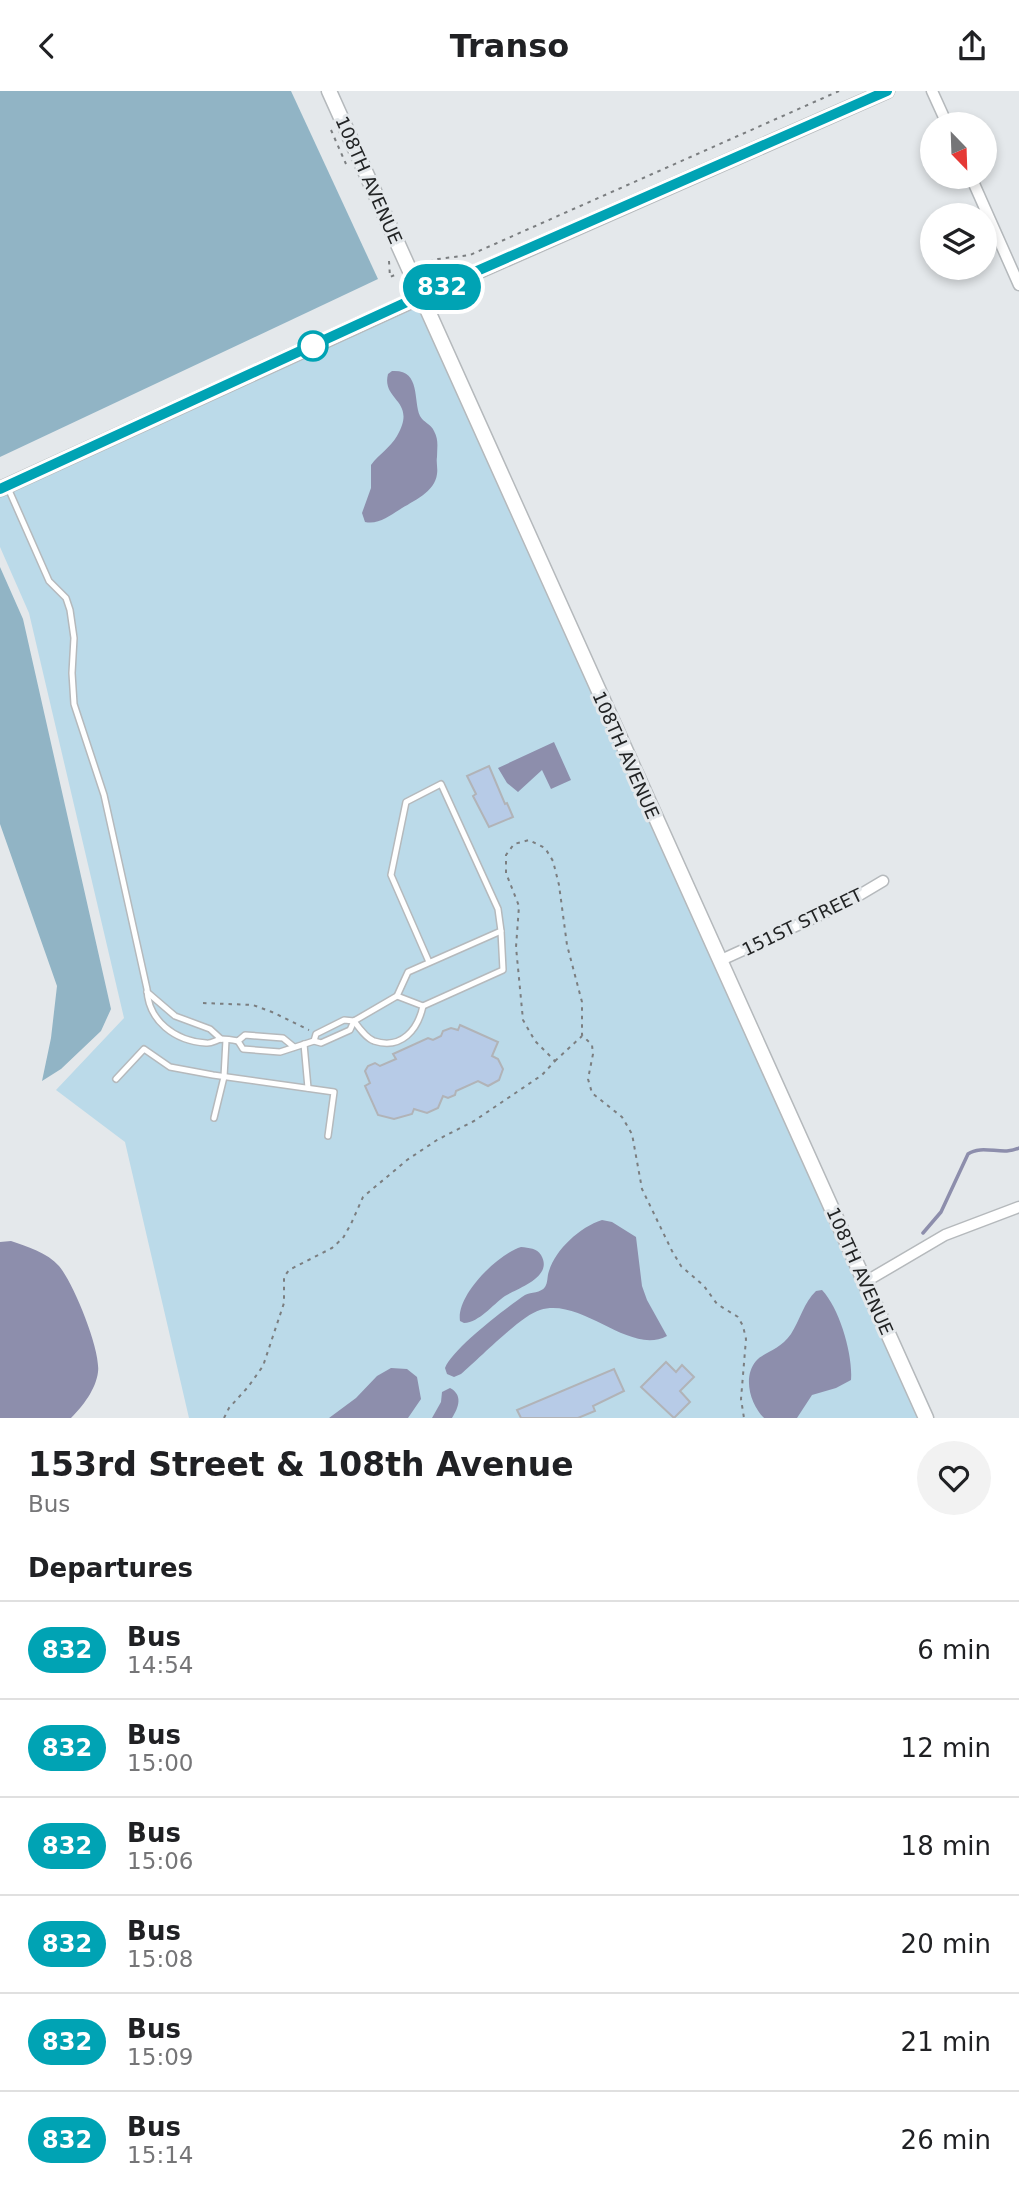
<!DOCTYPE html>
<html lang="en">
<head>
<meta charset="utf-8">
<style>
	:root { --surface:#fff; --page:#f2f2f2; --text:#202124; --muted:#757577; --line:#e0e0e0 }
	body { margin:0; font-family:"DejaVu Sans",sans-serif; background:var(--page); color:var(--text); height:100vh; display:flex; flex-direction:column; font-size:26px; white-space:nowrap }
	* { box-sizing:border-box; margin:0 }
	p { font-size:23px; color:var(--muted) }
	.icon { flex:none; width:38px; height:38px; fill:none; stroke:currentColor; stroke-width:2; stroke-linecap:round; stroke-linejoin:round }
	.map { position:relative; height:1327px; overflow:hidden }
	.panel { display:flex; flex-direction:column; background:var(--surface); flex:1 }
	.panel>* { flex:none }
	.badge { padding:0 14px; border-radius:23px; font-size:24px; line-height:46px }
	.needle { width:46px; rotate:157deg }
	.buttons { position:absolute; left:920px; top:21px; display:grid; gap:14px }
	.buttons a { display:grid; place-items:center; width:77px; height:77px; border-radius:50%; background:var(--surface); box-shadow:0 4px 10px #0003; font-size:35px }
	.map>.badge { position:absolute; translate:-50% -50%; box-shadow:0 0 0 4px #fff }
	h2 { padding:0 28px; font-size:26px; line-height:63px }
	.round { display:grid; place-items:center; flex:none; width:74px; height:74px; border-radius:37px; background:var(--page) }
	.summary { display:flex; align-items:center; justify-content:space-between; height:119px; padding:0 28px }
	h1 { font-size:33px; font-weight:700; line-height:52px }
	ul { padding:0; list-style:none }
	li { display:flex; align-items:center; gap:21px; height:98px; padding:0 28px; border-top:2px solid var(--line) }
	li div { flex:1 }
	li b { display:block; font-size:26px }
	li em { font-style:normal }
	li .badge { min-width:77px; font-weight:700; text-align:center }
	header { display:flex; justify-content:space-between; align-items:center; height:91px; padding:0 28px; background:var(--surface); font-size:32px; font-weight:700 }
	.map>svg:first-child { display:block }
	.green { fill:#bbdae9 }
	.forest { fill:#91b4c5 }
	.water { fill:#8d8eac }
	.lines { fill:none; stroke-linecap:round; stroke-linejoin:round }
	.stream { stroke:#8d8eac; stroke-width:3.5 }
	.building { fill:#b7cbe7; stroke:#b1b3b7; stroke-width:2 }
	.service-casing { stroke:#b5b9bc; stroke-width:8 }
	.minor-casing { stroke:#b5b9bc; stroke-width:13 }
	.tertiary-casing { stroke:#b5b9bc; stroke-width:17 }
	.path { stroke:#7b7e80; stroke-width:2; stroke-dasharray:3.5 5; stroke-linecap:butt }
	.service { stroke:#fff; stroke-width:5 }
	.minor { stroke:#fff; stroke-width:10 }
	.tertiary { stroke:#fff; stroke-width:14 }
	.line-casing { stroke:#fff; stroke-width:16 }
	.line { stroke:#00a3b4; stroke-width:10 }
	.stop-dot { fill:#fff; stroke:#00a3b4; stroke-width:3.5 }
	.labels { text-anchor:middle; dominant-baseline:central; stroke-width:6; stroke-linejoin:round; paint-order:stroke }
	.street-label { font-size:18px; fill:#222425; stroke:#e4e8eb }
</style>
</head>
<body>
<header><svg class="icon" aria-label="back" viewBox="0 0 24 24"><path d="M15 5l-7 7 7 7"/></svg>Transo<svg class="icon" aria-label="share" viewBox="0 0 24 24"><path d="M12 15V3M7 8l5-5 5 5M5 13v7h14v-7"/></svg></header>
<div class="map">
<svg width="1019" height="1327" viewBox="0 0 1019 1327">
	<rect width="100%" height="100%" fill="#e4e8eb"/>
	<polygon class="green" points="417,214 918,1327 189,1327 125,1051 56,999 124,927 29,522 0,456 0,404"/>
	<g class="forest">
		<polygon points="0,0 291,0 378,188 0,366"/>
		<polygon points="0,476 23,528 111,918 101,940 61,978 42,990 51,947 57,895 0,733"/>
	</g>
	<g class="water">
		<path d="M392,280C421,278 413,309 420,325C423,331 431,333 434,340C439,349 437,357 437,366C436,372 438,377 437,383C435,401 413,410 399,419C389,425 378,434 365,431L362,422L371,397V374C379,363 390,357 397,345C418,309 381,310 388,283Z"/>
		<polygon points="554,651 571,689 551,698 542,679 518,701 507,692 498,677"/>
		<path d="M602,1129L612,1131L636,1146L642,1195L647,1209L667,1245C629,1265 583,1206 540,1219C520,1225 479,1268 461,1283L454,1286L447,1283L445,1277C452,1258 507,1216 525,1204C531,1201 541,1202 545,1196C548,1192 547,1185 549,1180C556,1158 580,1136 602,1129Z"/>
		<path d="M11,1150C26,1155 48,1162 59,1175C73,1191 101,1259 98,1281C96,1298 83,1315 71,1327H0V1151Z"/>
		<path d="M521,1156C529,1157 537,1157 541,1164C554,1186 518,1197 505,1205C492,1214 480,1231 464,1232L460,1230C456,1204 498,1163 521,1156Z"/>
		<path d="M822,1199C840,1218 853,1264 851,1289L836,1297L812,1304L797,1327H764C751,1314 742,1287 756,1270C764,1261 780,1259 791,1243C800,1229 804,1211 816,1200Z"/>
		<polygon points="391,1277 407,1278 417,1286 421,1308 408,1327 329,1327 356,1307 377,1285"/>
		<path d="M450,1297C463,1304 459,1316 452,1327H432L441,1311L442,1301Z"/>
	</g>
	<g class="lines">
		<path class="stream" d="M923,1142L941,1121L968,1063C982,1053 1003,1065 1019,1057"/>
	</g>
	<g class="building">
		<polygon points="489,675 505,713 507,712 513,726 489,736 473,705 476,703 467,685"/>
		<polygon points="460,934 498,951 492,965 498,968 503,978 499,989 488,995 478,990 456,1000 455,1004 448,1007 443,1005 438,1017 427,1022 414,1018 412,1023 394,1028 378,1024 365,995 370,992 365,980 368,975 375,972 380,975 396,968 393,963 428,947 433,949 441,945 443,940 451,937 458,939"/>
		<polygon points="666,1271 676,1281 682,1274 694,1286 680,1300 690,1311 674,1327 641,1296"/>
		<polygon points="614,1278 624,1300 593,1315 595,1320 578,1327 521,1327 517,1319"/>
	</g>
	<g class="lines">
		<defs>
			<g id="service">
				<path d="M8,397L49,490L66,507L70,519L74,547L72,582L74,613L104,704L147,898C148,930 175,950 206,952C211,953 216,949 221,948C226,948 233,949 238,950L245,944L283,947L294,956"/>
				<polyline points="147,901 175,925 210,938 221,948"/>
				<polyline points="397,905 423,915 503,879 501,840"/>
				<path d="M354,930C359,937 366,947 374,950C402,959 418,938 423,915"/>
				<polyline points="238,950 243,958 280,961 314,950 321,952 350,939 354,930"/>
				<polyline points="314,950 316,943 344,929 354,930 397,905 408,881 501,840 498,818 441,693 406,711 391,784 429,871"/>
				<polyline points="304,953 308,997"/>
				<polyline points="116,988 144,958 170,976 213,984 334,1001 328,1045"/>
				<polyline points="214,1027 224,986 226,949"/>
			</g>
			<g id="minor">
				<polyline points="932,0 947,33"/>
				<polyline points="971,86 1019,194"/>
				<polyline points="719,870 846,812 883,790"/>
				<polyline points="865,1191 945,1144 1019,1116"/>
			</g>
			<g id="tertiary">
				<path d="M329,0C525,444 727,885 926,1327"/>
				<polyline points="0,398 420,206 887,0"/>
			</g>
		</defs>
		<use href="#service" class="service-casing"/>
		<use href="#minor" class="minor-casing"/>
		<use href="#tertiary" class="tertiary-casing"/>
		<g class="path">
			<polyline points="331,39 346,73"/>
			<polyline points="389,170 390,186 397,183"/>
			<polyline points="421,173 438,168 470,164 839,0"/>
			<polyline points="203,912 253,914 272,921 309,939"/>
			<polyline points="555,970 582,945"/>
			<polyline points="224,1327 229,1317 248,1296 263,1275 284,1212 284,1186 289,1179 332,1157 343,1147 351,1133 363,1106 407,1069 437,1049 474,1030 542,984 555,970 535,950 523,929 516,856 519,815 506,782 506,764 514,753 529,749 545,757 553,770 559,794 567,854 582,911 582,944 592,954 593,963 588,988 592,1002 622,1026 632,1043 642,1098 672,1160 681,1175 704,1195 717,1213 738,1226 743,1235 746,1248 741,1308 744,1327"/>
		</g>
		<use href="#service" class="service"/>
		<use href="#minor" class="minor"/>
		<use href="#tertiary" class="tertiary"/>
	</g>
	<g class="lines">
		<defs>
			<polyline id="line" points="0,398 420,205 887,0"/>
		</defs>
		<use href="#line" class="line-casing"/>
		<use href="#line" class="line"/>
	</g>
	<circle class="stop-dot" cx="313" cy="255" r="14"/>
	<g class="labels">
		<g class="street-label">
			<text transform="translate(369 89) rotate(66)">108TH AVENUE</text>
			<text transform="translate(626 664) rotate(66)">108TH AVENUE</text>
			<text transform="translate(802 831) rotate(-26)">151ST STREET</text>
			<text transform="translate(860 1180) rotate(66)">108TH AVENUE</text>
		</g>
	</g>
</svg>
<div class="buttons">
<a><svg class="needle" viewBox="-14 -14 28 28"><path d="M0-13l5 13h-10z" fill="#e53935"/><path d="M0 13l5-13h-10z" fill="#757577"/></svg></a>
<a><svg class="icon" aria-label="layers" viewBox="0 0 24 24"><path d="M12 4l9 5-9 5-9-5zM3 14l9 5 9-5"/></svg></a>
</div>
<b class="badge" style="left:442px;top:196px;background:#00a3b4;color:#fff">832</b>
</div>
<section class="panel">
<div class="summary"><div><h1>153rd Street &amp; 108th Avenue</h1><p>Bus</p></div><a class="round"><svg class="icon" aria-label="heart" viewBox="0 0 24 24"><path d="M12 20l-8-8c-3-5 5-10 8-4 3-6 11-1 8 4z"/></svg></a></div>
<h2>Departures</h2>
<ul>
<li><span class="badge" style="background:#00a3b4;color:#fff">832</span><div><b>Bus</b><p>14:54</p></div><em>6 min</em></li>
<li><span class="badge" style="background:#00a3b4;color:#fff">832</span><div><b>Bus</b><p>15:00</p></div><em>12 min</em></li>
<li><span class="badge" style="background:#00a3b4;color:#fff">832</span><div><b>Bus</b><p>15:06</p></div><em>18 min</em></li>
<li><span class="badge" style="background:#00a3b4;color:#fff">832</span><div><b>Bus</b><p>15:08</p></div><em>20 min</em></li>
<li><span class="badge" style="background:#00a3b4;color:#fff">832</span><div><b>Bus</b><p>15:09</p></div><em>21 min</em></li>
<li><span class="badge" style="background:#00a3b4;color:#fff">832</span><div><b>Bus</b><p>15:14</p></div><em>26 min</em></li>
</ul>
</section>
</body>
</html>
